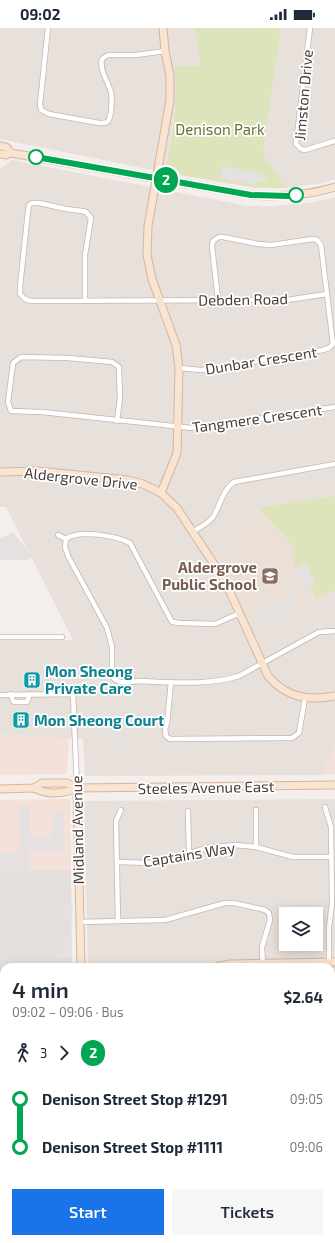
<!DOCTYPE html>
<html lang="en">
<head>
<meta charset="utf-8">
<style>
	:root { --surface:#fff; --page:#f6f6f7; --text:#1f2937; --muted:#747a83; --accent:#1a73e8 }
	body { margin:0; font-family:"Exo 2",sans-serif; background:var(--page); color:var(--text); height:100vh; display:flex; flex-direction:column; font-size:15px; white-space:nowrap }
	* { box-sizing:border-box; margin:0 }
	p { font-size:13px; color:var(--muted) }
	.icon { flex:none; width:22px; height:22px; fill:none; stroke:currentColor; stroke-width:2; stroke-linecap:round; stroke-linejoin:round }
	.map { position:relative; flex:1; overflow:hidden }
	.side { position:absolute; left:0px; top:935px; width:335px; height:280px; display:flex; flex-direction:column; background:var(--surface); border-radius:12px 12px 0 0; box-shadow:0 2px 10px #0003 }
	.side>* { flex:none }
	.badge { padding:0 8px; border-radius:13px; font-size:14px; line-height:26px }
	.buttons { position:absolute; left:279px; top:879px; display:grid; gap:8px }
	.buttons a { display:grid; place-items:center; width:44px; height:44px; border-radius:0px; background:var(--surface); box-shadow:0 2px 10px #0003; font-size:20px }
	.map>.badge { position:absolute; translate:-50% -50%; box-shadow:0 0 0 2px #fff }
	.legs { display:flex; align-items:center; gap:6px; height:44px; padding:0 12px; font-size:13px }
	.legs p { margin-inline-start:auto }
	.overview { display:flex; align-items:center; justify-content:space-between; height:68px; padding:0 12px }
	h1 { font-size:22px; font-weight:600; line-height:30px }
	.action { display:flex; gap:8px; margin-top:auto; padding:8px 12px }
	.action a { flex:1; height:46px; border-radius:0px; background:var(--accent); color:#fff; font-size:16px; font-weight:600; line-height:46px; text-align:center }
	.action a+a { background:var(--page); color:var(--text) }
	ul { padding:0 12px; list-style:none }
	li { display:flex; align-items:center; gap:14px; height:48px; font-size:15px }
	li i { display:grid; place-items:center; width:6px; height:100%; margin:0 5px; background:currentColor }
	li i::after { content:''; width:10px; height:10px; margin:-5px; border:3px solid; border-radius:50%; background:var(--surface) }
	li p { margin-inline-start:auto }
	li:first-child i { background:linear-gradient(#0000 50%,currentColor 0) }
	li:last-child i { background:linear-gradient(currentColor 50%,#0000 0) }
	.status { display:flex; justify-content:space-between; align-items:center; height:28px; padding:0 20px; background:var(--surface); direction:ltr }
	.status svg { height:11px; fill:currentColor }
	.map>svg:first-child { display:block }
	.residential { fill:#e7e0db; fill-rule:evenodd }
	.commercial { fill:#f3e1da }
	.industrial { fill:#e4dfdd }
	.education { fill:#ebe0d8 }
	.green { fill:#dde3ba }
	.parking { fill:#e4e1e0 }
	.lines { fill:none; stroke-linecap:round; stroke-linejoin:round }
	.street-casing { stroke:#c2b7b2; stroke-width:6 }
	.secondary-casing { stroke:#d1b7a3; stroke-width:9 }
	.street { stroke:#fff; stroke-width:4.5 }
	.secondary { stroke:#f9e3d1; stroke-width:7 }
	.line-1-casing { stroke:#fff; stroke-width:9 }
	.line-1 { stroke:#00a651; stroke-width:6 }
	.stop-1-dot { fill:#fff; stroke:#00a651; stroke-width:2 }
	.labels { text-anchor:middle; dominant-baseline:central; stroke-width:3.5; stroke-linejoin:round; paint-order:stroke }
	.street-label { font-size:15px; fill:#483e3a; stroke:#fff }
	.park-label { font-size:15px; fill:#5f7433; stroke:#fff }
	.education-label { font-size:15px; font-weight:bold; fill:#785e54; stroke:#fff; text-anchor:end }
	.culture-label { font-size:15px; font-weight:bold; fill:#0d838f; stroke:#fff; text-anchor:start }
</style>
</head>
<body>
<div class="status"><b>09:02</b><svg viewBox="0 0 49 12"><path d="M0 12V9h3v3zM5 12V6h3v6zM10 12V3h3v9zM15 12V0h3v12zM26 1h20v11H26zM47 4h2v5h-2z"/></svg></div>
<div class="map">
<svg width="335" height="1215" viewBox="0 0 335 1215">
	<rect width="100%" height="100%" fill="#f4efec"/>
	<g class="residential">
		<polygon points="0,0 195,0 200,38 174,38 177,54 176,76 165,143 152,142 0,111"/>
		<polygon points="281,0 335,0 335,151 324,155 286,160 263,125"/>
		<polygon points="12,132 248,178 278,178 315,174 335,169 335,718 322,747 85,748 83,711 0,707 0,612 73,612 6,479 0,479 0,141"/>
		<path d="M335,771V1215H94V1211H331V939H88L84,773ZM286,886H316V916H286Z"/>
	</g>
	<g class="commercial">
		<polygon points="0,707 69,710 67,746 0,747"/>
		<polygon points="335,718 335,746 322,747"/>
		<polygon points="70,771 71,842 0,843 0,772"/>
	</g>
	<g class="industrial">
		<polygon points="71,842 72,939 4,939 4,1164 0,1164 0,843"/>
		<polygon points="0,1180 4,1180 4,1211 72,1211 72,1215 0,1215"/>
	</g>
	<polygon class="education" points="259,480 293,517 292,524 295,539 306,533 316,557 310,560 316,570 255,606 218,528"/>
	<g class="green">
		<path d="M195,0H281L263,125L286,160H256L174,146V144L165,143C171,108 180,73 174,38H200Z"/>
		<polygon points="335,468 335,562 316,570 310,560 316,556 306,533 295,539 292,524 293,517 259,480"/>
	</g>
	<g class="parking">
		<polygon points="222,138 262,146 268,155 257,153 256,157 220,150"/>
		<polygon points="13,504 32,528 28,532 0,532 0,511"/>
		<polygon points="303,538 306,538 315,556 303,561 295,544 298,542 297,540"/>
		<polygon points="293,565 300,578 261,601 254,588"/>
		<polygon points="109,695 111,695 112,699 122,699 122,708 109,708"/>
		<rect x="112" y="715" width="11" height="11"/>
		<polygon points="19,777 30,777 31,810 52,810 52,790 55,790 55,783 64,783 64,823 19,823"/>
		<rect x="0" y="824" width="29" height="19"/>
		<polygon points="59,878 73,879 72,890 59,890"/>
		<rect x="58" y="904" width="13" height="25"/>
	</g>
	<g class="lines">
		<defs>
			<g id="street">
				<path d="M48,0L40,76L41,82L49,86L99,95C103,95 106,96 108,93C112,88 112,70 111,64C108,54 99,41 102,31L108,27H136L165,23"/>
				<polyline points="310,0 296,116 301,121 305,122 335,113"/>
				<polyline points="85,273 85,227 91,190 86,184 82,183 66,181 39,175 32,175 29,177 28,183 20,259 20,266 25,271 31,273 267,272 287,272 327,266"/>
				<polyline points="179,340 201,342 210,341 323,322 329,320 333,316 321,217 317,212 313,211 271,217 258,216 223,209 219,209 213,213 212,218 218,272"/>
				<polyline points="117,393 120,370 119,342 119,339 112,334 68,330 21,329 13,335 8,374 11,383 42,384 192,400 213,398 335,379"/>
				<path d="M192,504C199,500 209,495 213,489C220,478 223,461 234,454L335,436"/>
				<polyline points="58,507 66,511"/>
				<path d="M66,511L65,519L68,528L107,600L112,619V648C117,657 129,654 138,653C171,654 207,658 239,648L319,604L335,603"/>
				<path d="M66,511C78,501 117,508 130,515L172,594L180,595L215,596L240,585"/>
				<polyline points="0,609 62,609"/>
				<polyline points="171,654 167,696 165,701 166,708 170,711 292,710 299,705 305,670"/>
				<polyline points="11,666 13,673 14,674 27,674 30,666"/>
				<polyline points="0,667 73,666 77,760"/>
				<polyline points="325,779 331,799 332,876 329,899 329,934"/>
				<polyline points="256,782 256,819"/>
				<polyline points="188,783 189,824"/>
				<polyline points="118,834 151,835 162,833 207,820 235,817 256,819 293,829 331,829"/>
				<polyline points="118,892 116,793 121,782"/>
				<polyline points="79,894 165,892 225,875 234,875 265,882 269,885 270,892 262,919 263,939"/>
				<polyline points="331,991 335,991"/>
				<polyline points="331,1051 335,1051"/>
				<polyline points="331,1110 335,1110"/>
				<polyline points="331,1168 335,1168"/>
			</g>
			<g id="secondary">
				<polyline points="0,118 6,119 11,125"/>
				<path d="M0,126L6,127L11,125L251,167C280,169 307,168 335,159"/>
				<path d="M0,444L38,443L128,452L143,456L161,465L177,480L225,553L268,648C287,670 308,673 335,668"/>
				<polyline points="161,465 177,425 179,340 176,317 152,251 147,227 148,198 170,72 170,48 165,23 163,0"/>
				<path d="M34,760C46,767 64,766 77,760L335,757"/>
				<polyline points="77,760 81,939"/>
				<polyline points="0,761 34,760 42,755 67,755 77,760"/>
				<polyline points="216,939 230,936 335,934"/>
				<polyline points="0,1171 4,1171"/>
				<polyline points="238,1211 238,1215"/>
				<polyline points="83,1215 83,1211"/>
			</g>
		</defs>
		<use href="#street" class="street-casing"/>
		<use href="#secondary" class="secondary-casing"/>
		<use href="#street" class="street"/>
		<use href="#secondary" class="secondary"/>
	</g>
	<g class="lines">
		<defs>
			<polyline id="line-1" points="36,129 251,167 288,168 296,167"/>
		</defs>
		<use href="#line-1" class="line-1-casing"/>
		<use href="#line-1" class="line-1"/>
	</g>
	<defs>
		<symbol id="school-square" viewBox="-11 -11 22 22"><rect x="-9" y="-9" width="18" height="18" rx="4" fill="#8d6e63" stroke="#fff"/><path d="M0-5L7-2L0 1L-7-2ZM-4 1L0 2.5L4 1V4Q0 6-4 4Z" fill="#fff"/></symbol>
		<symbol id="building-square" viewBox="-11 -11 22 22"><rect x="-9" y="-9" width="18" height="18" rx="4" fill="#0f9aa8" stroke="#fff"/><path d="M-4-6H4V6H1V3H-1V6H-4ZM-2.5-4.3h1.7v1.8h-1.7ZM.8-4.3h1.7v1.8H.8ZM-2.5-1h1.7V.8h-1.7ZM.8-1h1.7V.8H.8Z" fill="#fff"/></symbol>
	</defs>
	<g fill-rule="evenodd">
		<use href="#school-square" x="260" y="538" width="20" height="20"/>
		<use href="#building-square" x="22" y="642" width="20" height="20"/>
		<use href="#building-square" x="11" y="682" width="20" height="20"/>
	</g>
	<g class="stop-1-dot">
		<circle cx="36" cy="129" r="7"/>
		<circle cx="296" cy="167" r="7"/>
	</g>
	<g class="labels">
		<g class="street-label">
			<text transform="translate(303 67) rotate(-85)">Jimston Drive</text>
			<text transform="translate(243 271) rotate(-1)">Debden Road</text>
			<text transform="translate(261 332) rotate(-9)">Dunbar Crescent</text>
			<text transform="translate(257 390) rotate(-8)">Tangmere Crescent</text>
			<text transform="translate(81 450) rotate(6)">Aldergrove Drive</text>
			<text transform="translate(206 759) rotate(-1)">Steeles Avenue East</text>
			<text transform="translate(77 802) rotate(-91)">Midland Avenue</text>
			<text transform="translate(189 826) rotate(-9)">Captains Way</text>
		</g>
		<g class="park-label">
			<text x="220" y="101">Denison Park</text>
		</g>
		<g class="education-label">
			<text x="257" y="539">Aldergrove<tspan x="257" dy="17">Public School</tspan></text>
		</g>
		<g class="culture-label">
			<text x="45" y="643">Mon Sheong<tspan x="45" dy="17">Private Care</tspan></text>
			<text x="34" y="692">Mon Sheong Court</text>
		</g>
	</g>
</svg>
<div class="buttons">
<a><svg class="icon" aria-label="layers" viewBox="0 0 24 24"><path d="M12 4l9 5-9 5-9-5zM3 14l9 5 9-5"/></svg></a>
</div>
<b class="badge" style="left:166px;top:152px;background:#00a651;color:#fff">2</b>
<section class="side">
<div class="overview"><div><h1>4 min</h1><p>09:02 – 09:06 · Bus</p></div><b>$2.64</b></div>
<div class="legs"><svg class="icon" aria-label="walk" viewBox="0 0 24 24"><circle cx="13" cy="4" r="2"/><path d="M13 8l-2 6 4 7M11 14l-3 7M7 12l3-4h3l4 4"/></svg>3<svg class="icon" aria-label="forward" viewBox="0 0 24 24"><path d="M9 5l7 7-7 7"/></svg><b class="badge" style="background:#00a651;color:#fff">2</b></div>
<ul>
<li><i style="color:#00a651"></i><b>Denison Street Stop #1291</b><p>09:05</p></li>
<li><i style="color:#00a651"></i><b>Denison Street Stop #1111</b><p>09:06</p></li>
</ul>
<div class="action"><a>Start</a><a>Tickets</a></div>
</section>
</div>
</body>
</html>
